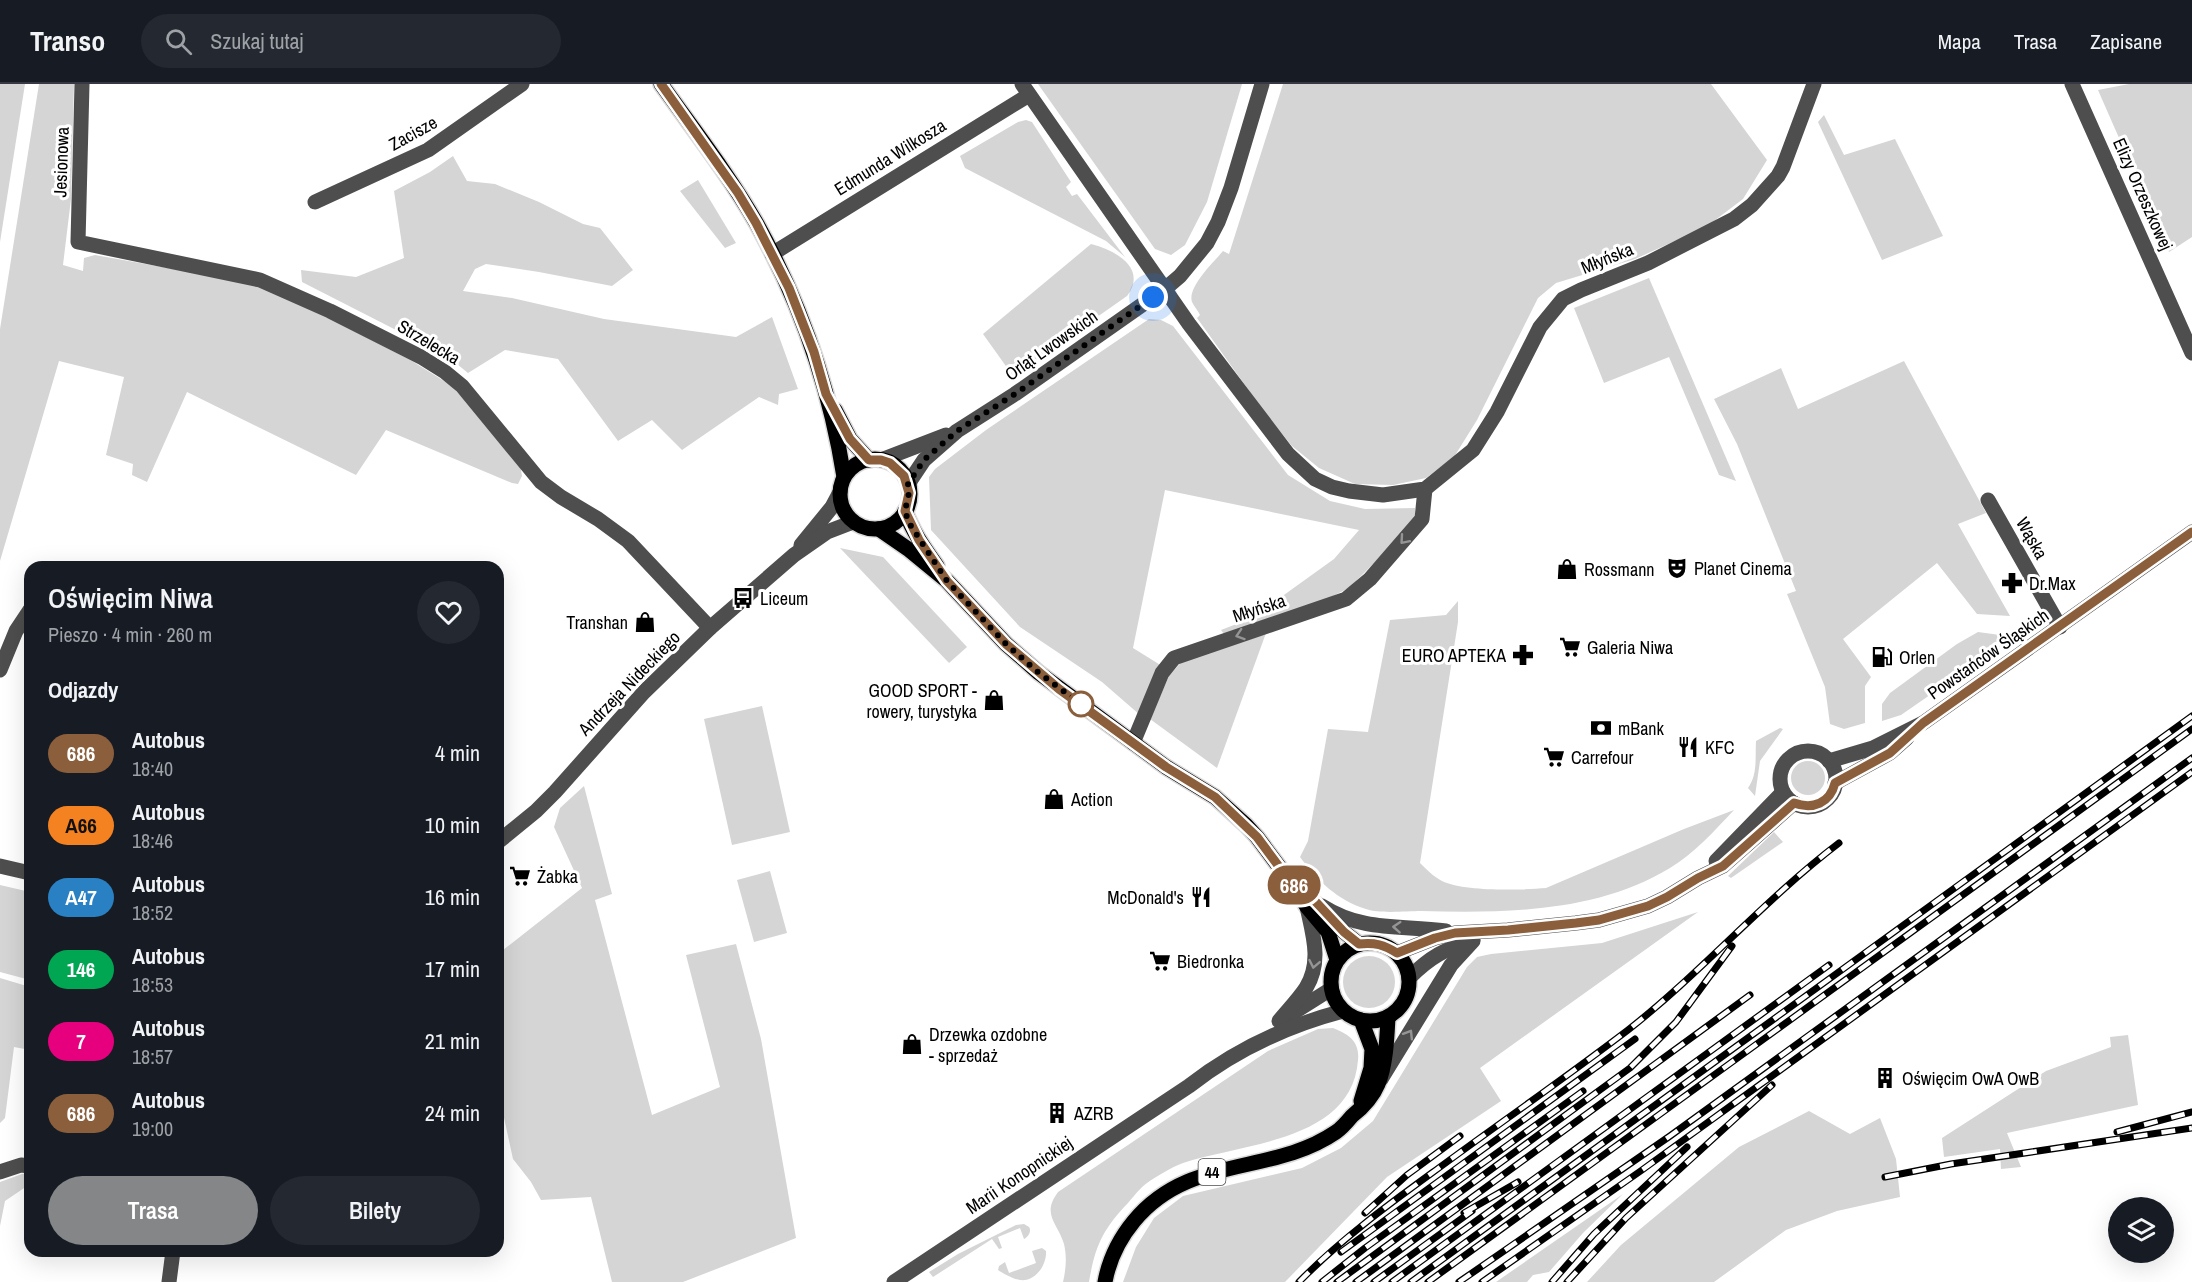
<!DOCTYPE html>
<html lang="pl">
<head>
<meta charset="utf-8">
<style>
	:root { --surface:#171b24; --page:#242831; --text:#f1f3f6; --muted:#9ea1a6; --line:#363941; --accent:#858687 }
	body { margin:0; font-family:"Archivo Narrow",sans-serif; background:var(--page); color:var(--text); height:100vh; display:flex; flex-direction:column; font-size:22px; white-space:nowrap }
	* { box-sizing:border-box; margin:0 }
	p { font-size:20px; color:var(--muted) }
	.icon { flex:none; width:33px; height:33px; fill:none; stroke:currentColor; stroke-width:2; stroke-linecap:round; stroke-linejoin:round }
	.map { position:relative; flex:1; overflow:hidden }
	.side { position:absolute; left:24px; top:477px; width:480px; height:696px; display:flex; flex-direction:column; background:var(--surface); border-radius:18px; box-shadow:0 6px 24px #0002 }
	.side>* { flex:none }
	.badge { padding:0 12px; border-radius:20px; font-size:21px; line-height:39px }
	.tools { position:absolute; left:2108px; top:1113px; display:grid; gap:12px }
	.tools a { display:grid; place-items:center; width:66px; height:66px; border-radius:50%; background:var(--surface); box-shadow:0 6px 24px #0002; font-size:30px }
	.you { position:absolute; width:30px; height:30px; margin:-15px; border:4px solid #fff; border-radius:50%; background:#1a73e8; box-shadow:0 0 0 9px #1a73e833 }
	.map>.badge { position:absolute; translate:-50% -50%; box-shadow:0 0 0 3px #fff }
	h2 { padding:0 24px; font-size:22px; line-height:54px }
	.round { display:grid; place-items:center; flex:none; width:63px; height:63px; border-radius:32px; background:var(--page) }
	.headline { display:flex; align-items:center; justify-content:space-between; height:102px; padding:0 24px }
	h1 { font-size:28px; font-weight:600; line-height:45px }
	.action { display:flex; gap:12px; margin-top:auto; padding:12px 24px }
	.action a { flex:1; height:69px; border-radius:36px; background:var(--accent); color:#fff; font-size:24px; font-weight:600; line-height:69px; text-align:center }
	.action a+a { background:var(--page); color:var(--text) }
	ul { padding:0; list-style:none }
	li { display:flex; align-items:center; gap:18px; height:72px; padding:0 24px }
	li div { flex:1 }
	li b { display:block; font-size:22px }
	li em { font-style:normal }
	li .badge { min-width:66px; font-weight:700; text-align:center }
	header { display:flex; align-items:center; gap:36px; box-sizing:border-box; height:84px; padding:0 30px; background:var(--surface); border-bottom:2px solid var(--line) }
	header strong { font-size:28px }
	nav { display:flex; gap:33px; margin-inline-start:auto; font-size:21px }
	.search { width:420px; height:54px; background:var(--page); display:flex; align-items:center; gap:15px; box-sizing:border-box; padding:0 21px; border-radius:33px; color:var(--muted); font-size:22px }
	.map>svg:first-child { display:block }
	.green { fill:#d5d5d5 }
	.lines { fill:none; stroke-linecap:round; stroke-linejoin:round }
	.major-casing { stroke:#dbdbdb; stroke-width:18 }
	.minor { stroke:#4e4e4e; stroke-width:15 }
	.major { stroke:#000; stroke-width:15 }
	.rail-casing { stroke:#000; stroke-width:7 }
	.rail { stroke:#fff; stroke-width:4.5; stroke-dasharray:14; stroke-linecap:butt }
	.oneway { stroke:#959595 }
	.line-casing { stroke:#fff; stroke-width:14 }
	.line { stroke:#8b5e3c; stroke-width:9 }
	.walk { stroke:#000; stroke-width:6; stroke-dasharray:0 10.8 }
	.stop-dot { fill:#fff; stroke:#8b5e3c; stroke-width:3 }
	.labels { text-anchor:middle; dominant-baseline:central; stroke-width:6; stroke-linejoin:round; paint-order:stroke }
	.shield { fill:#fff; stroke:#4c4c4c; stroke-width:1.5 }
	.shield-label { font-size:16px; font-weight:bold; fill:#000 }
	.street-label { font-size:18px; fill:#000; stroke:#fff }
	.poi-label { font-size:18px; fill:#000; stroke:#fff; text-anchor:start }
</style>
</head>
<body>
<header>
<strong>Transo</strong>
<div class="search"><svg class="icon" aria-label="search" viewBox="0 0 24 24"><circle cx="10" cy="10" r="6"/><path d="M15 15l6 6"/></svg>Szukaj tutaj</div>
<nav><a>Mapa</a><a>Trasa</a><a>Zapisane</a></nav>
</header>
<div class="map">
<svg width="2192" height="1198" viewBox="0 0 2192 1198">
	<rect width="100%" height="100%" fill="#fff"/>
	<g class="green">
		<polygon points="0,0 25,0 0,158"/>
		<polygon points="39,0 74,0 71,115 63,181 83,187 84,174 95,171 241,197 287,212 412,277 452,302 520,380 522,392 518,400 512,399 386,346 356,391 187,308 147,398 132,391 133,380 106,371 124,293 59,277 0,477 0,245"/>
		<polygon points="1038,0 1242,0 1207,118 1185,161 1171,171 1155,165"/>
		<path d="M1283,0H1711L1767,76L1743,115L1706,143L1635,175L1556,199L1538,214L1477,336L1454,373L1426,394L1393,401L1355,400L1319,384L1292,362L1265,329L1197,234L1200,231C1198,227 1194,222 1192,218C1187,203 1214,178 1223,167L1229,170Z"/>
		<polygon points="2129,0 2192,0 2192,153 2169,168 2098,6"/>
		<polygon points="1824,31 1844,71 1895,55 1943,152 1882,176 1818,38"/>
		<polygon points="1026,36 1032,38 1071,98 1066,103 1072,112 1077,110 1125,173 1106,157 965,84 960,72 1018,38"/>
		<polygon points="453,72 467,97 495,100 539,118 583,140 600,144 633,186 612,202 539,188 486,180 475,185 463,207 512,214 604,235 736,253 772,233 798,305 779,310 778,321 759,313 682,366 652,336 618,357 558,275 505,266 468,289 447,272 302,198 301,186 356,193 404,174 394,107 430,88"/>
		<polygon points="698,96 736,159 725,164 680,107"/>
		<path d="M1091,160C1115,166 1148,184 1127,212L1013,292L983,250Z"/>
		<polygon points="1649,194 1736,397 1719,391 1669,273 1604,299 1574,224"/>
		<polygon points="1149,235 1161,236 1173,242 1288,391 1330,417 1365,425 1415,424 1415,434 1401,452 1349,504 1329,514 1224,550 1221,546 1252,534 1334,475 1359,446 1165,406 1133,564 1162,582 1140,631 1102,598 1020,543 931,446 929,393 935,385 986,346"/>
		<polygon points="1904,277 1986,429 1958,440 2010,532 1977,530 1937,479 1843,555 1871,593 1865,602 1865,639 1844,645 1830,640 1825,603 1787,510 1796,507 1737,360 1714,315 1781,284 1798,325"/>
		<polygon points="840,464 883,473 967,563 949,579"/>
		<path d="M1458,517V538L1420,779C1426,785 1434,793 1442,797C1465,808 1521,806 1546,804L1684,745L1734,726C1714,747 1695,769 1670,784C1596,829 1504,829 1421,827C1406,827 1380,830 1366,825C1337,816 1318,797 1300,773L1308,757L1328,645L1368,648L1390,536L1446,531Z"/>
		<polygon points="1978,548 2000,551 2005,559 1901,631 1882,637 1882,620 1890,609 1957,560"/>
		<polygon points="1266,549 1217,684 1150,635 1169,592 1184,575"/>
		<polygon points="762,622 790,748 732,761 704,635"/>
		<path d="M1780,644L1783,645L1760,677L1755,712L1748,704C1758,690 1755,673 1756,657Z"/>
		<circle cx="1808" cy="694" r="17"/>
		<polygon points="584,702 612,810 595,816 652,1031 720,1003 686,871 736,860 761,955 796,1154 683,1198 612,1198 591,1113 541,1116 531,1098 513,1075 498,1006 498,870 582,804 554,743 560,724"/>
		<polygon points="1774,748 1783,758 1731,794 1728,792"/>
		<polygon points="770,787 787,849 754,858 737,796"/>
		<polygon points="0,801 30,808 30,896 0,888"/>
		<polygon points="1698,828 1480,984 1501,1017 1387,1093 1285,1198 1123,1198 1136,1163 1154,1134 1183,1112 1302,1084 1341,1064 1373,1037 1467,883 1477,873 1491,870 1602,859"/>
		<circle cx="1369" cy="898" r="26"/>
		<polygon points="0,894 30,903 30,966 14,963 5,1034 0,1039"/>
		<path d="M1333,944C1348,950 1360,957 1358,976C1352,1058 1242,1059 1183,1079C1172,1083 1157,1092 1147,1099C1140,1104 1134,1112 1128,1119C1103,1145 1095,1162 1089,1198H1063C1066,1185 1067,1173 1064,1160C1058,1139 1041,1131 1058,1108L1268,967L1318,945Z"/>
		<polygon points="2128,951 2138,1021 2007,1049 2021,1083 2001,1085 2000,1065 1944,1073 1942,1054 2046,987 2111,963 2110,953"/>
		<polygon points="1809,1027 1850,1050 1880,1034 1896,1075 1900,1113 1837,1127 1786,1146 1714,1198 1587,1198 1621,1161 1739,1063"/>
		<polygon points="30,1089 30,1100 5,1117 0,1142 0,1098 22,1090"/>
		<polygon points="1623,1110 1583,1149 1549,1188 1533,1191 1527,1198 1496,1198"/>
		<path d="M1016,1141L1024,1140L1029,1143C1032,1147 1028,1153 1024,1155L1020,1144L998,1153L1002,1164L999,1165L992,1155L933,1193L929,1188L958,1170Z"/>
		<path d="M1042,1164L1046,1167C1047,1180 1036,1198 1020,1196C1013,1195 1004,1190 998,1186L999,1182L1005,1178L1009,1189L1036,1179L1032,1167Z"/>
	</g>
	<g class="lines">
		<defs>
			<g id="major">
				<path d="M661,0C694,46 729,91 757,140C800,218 830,305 844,393"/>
				<polyline points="835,326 850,355 869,376"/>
				<circle cx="875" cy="410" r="35"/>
				<path d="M905,427C912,447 925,465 937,482"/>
				<polyline points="879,445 908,465 947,497 1006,560 1039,589 1166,683 1215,713 1246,741 1257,753 1292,800 1307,823 1328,848 1337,876"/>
				<polyline points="1309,813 1344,848 1359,860"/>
				<circle cx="1370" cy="898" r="39"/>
				<polyline points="1361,1017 1371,984 1372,965 1361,936"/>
				<path d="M1105,1198C1109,1176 1120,1154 1134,1137C1189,1070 1272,1092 1336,1048C1342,1044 1347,1038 1352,1032C1362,1024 1373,1012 1378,1000C1386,981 1387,953 1388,933"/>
			</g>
		</defs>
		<use href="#major" class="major-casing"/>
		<g class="minor">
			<polyline points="82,0 78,158 260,196 330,227 421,273 445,288 462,302 541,398 561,413 598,435 628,457 710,544"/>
			<polyline points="1022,0 1189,240 1288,370 1315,395 1332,403 1349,407 1383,411 1425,405 1473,366 1497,328 1540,243 1563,215 1581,206 1648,179 1734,135 1752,121 1778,92 1783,83 1814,0"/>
			<polyline points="2072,0 2192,269"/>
			<polyline points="315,118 428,66 522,0"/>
			<polyline points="772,170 1029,11"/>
			<polyline points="881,376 946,351"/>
			<polyline points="908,400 924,376 957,347 1015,310 1166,204 1180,192 1207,159 1218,138 1231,104 1262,0"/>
			<polyline points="1988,416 2060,543"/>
			<polyline points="801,461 832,423 840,408"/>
			<polyline points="0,586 16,547 30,526"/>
			<polyline points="1133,659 1162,589 1174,574 1346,515 1370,495 1422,435 1425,405"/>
			<circle cx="1808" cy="695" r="28"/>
			<polyline points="1829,677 1873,664 1923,639 2192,448"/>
			<polyline points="1835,699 1890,669 1907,654"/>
			<polyline points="498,758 536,727 555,708 644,608 710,544 794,471 827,448 853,438"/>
			<polyline points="1716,777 1783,708"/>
			<polyline points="0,782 30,789"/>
			<path d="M1322,822C1363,848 1400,841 1446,847"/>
			<polyline points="1397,869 1435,854 1455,849 1508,846 1576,839 1599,836 1648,822 1667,813 1698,794 1723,782 1794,719"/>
			<path d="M1409,894C1431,872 1444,866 1473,856"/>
			<polyline points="1288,932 1331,905"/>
			<path d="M1279,937C1288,926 1298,916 1306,904C1322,878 1313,851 1307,823"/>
			<polyline points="1381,995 1451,881 1473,857"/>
			<polyline points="0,1088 21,1081 30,1082"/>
			<polyline points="169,1198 173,1167"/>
			<path d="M894,1198L1189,1002C1235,966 1286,942 1343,927"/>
		</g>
		<use href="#major" class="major"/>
		<defs>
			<g id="rail">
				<polyline points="2117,1048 2192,1028"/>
				<polyline points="1885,1093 1951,1080 2192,1044"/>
				<polyline points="1365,1129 1407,1091 1460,1052"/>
				<polyline points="1464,1129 1518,1098"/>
				<polyline points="1341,1168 1635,955"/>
				<path d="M1299,1198C1341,1155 1388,1121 1436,1086C1500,1039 1565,994 1628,946C1702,888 1764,816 1839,759"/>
				<polyline points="1322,1198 1365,1164 1583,1007"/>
				<polyline points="1337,1198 1630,984 1676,938 1732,862"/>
				<polyline points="1356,1198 1750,911"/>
				<polyline points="1374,1198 1472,1127"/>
				<polyline points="1392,1198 1829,881"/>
				<polyline points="1411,1198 2192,632"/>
				<polyline points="1428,1198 2192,645"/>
				<polyline points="1459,1198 1670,1052 2192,674"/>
				<polyline points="1482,1198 1642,1086 2192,688"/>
				<polyline points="1552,1198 1594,1150 1687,1063"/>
				<polyline points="1567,1198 1626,1134 1772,1001"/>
			</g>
		</defs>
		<use href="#rail" class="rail-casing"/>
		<use href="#rail" class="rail"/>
	</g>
	<defs><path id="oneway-chevron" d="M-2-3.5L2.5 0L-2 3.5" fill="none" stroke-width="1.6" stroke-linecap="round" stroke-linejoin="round" transform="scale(1.5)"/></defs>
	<g class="oneway">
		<use href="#oneway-chevron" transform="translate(1404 456) rotate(131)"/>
		<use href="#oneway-chevron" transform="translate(1240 551) rotate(162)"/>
		<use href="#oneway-chevron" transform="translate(1397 843) rotate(-176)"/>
		<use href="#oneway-chevron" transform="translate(1314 880) rotate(101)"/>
		<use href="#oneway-chevron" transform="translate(1409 950) rotate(-58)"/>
	</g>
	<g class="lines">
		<defs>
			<path id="line" d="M661,0L738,109L756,139L789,204L814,268L826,310L850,355L869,376H881L890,379L904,392L909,409L905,427L919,456L947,497L1006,560L1059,605L1166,683L1215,713L1257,753L1292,800L1315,817L1344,848L1359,860C1375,858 1384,861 1397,869L1435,854L1455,849L1508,846L1576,839L1599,836L1648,822L1667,813L1698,794L1723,782L1794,719C1813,726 1830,719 1835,699L1890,669L1923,639L2192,448"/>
		</defs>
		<use href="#line" class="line-casing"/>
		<use href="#line" class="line"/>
		<polyline class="walk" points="1081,620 1039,589 1006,560 947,497 909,439 905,427 909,409 908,400 924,376 957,347 1015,310 1153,213"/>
	</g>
	<defs>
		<symbol id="theatre-bare" viewBox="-9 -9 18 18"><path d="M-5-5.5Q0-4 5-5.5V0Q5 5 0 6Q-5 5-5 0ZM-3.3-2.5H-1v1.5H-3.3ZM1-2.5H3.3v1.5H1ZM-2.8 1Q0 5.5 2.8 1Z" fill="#000" stroke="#fff" stroke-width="2.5" paint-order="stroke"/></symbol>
		<symbol id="shop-bare" viewBox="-9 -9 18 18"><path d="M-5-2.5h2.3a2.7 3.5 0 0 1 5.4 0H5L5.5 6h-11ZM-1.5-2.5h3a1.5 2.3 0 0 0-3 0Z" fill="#000" stroke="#fff" stroke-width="2.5" paint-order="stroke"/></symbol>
		<symbol id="pharmacy-bare" viewBox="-9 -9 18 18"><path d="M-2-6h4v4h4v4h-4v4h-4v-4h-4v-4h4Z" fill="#000" stroke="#fff" stroke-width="2.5" paint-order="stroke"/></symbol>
		<symbol id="bus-bare" viewBox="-9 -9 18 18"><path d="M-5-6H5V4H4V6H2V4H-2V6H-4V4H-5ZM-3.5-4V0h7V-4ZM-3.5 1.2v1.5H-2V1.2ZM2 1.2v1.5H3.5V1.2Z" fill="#000" stroke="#fff" stroke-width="2.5" paint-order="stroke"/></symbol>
		<symbol id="supermarket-bare" viewBox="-9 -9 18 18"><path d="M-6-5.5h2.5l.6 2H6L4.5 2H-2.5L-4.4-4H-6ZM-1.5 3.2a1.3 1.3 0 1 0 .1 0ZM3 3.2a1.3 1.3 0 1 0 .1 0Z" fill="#000" stroke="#fff" stroke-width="2.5" paint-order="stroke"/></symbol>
		<symbol id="fuel-bare" viewBox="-9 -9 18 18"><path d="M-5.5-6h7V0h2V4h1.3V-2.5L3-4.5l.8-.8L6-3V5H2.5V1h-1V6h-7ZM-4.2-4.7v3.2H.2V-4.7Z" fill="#000" stroke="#fff" stroke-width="2.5" paint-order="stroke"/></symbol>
		<symbol id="bank-bare" viewBox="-9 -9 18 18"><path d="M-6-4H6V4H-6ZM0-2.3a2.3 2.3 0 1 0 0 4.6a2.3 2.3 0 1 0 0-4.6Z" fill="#000" stroke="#fff" stroke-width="2.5" paint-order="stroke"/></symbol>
		<symbol id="restaurant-bare" viewBox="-9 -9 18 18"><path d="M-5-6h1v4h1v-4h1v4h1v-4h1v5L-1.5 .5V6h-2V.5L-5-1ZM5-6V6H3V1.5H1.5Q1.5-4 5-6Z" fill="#000" stroke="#fff" stroke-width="2.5" paint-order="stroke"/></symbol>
		<symbol id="building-bare" viewBox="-9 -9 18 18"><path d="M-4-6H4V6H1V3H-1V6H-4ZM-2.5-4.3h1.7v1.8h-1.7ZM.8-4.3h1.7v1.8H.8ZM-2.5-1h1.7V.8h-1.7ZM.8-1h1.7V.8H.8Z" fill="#000" stroke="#fff" stroke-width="2.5" paint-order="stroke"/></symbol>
	</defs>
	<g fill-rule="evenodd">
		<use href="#theatre-bare" x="1662" y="469" width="30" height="30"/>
		<use href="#shop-bare" x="1552" y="470" width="30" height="30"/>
		<use href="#pharmacy-bare" x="1997" y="484" width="30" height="30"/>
		<use href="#bus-bare" x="728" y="499" width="30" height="30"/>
		<use href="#shop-bare" x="630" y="523" width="30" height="30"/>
		<use href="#supermarket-bare" x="1555" y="548" width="30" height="30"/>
		<use href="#pharmacy-bare" x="1508" y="556" width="30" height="30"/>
		<use href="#fuel-bare" x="1867" y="558" width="30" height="30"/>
		<use href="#shop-bare" x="979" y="601" width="30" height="30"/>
		<use href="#bank-bare" x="1586" y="629" width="30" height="30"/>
		<use href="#restaurant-bare" x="1673" y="648" width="30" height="30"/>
		<use href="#supermarket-bare" x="1539" y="658" width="30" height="30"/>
		<use href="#shop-bare" x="1039" y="700" width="30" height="30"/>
		<use href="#supermarket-bare" x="505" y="777" width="30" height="30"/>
		<use href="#restaurant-bare" x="1186" y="798" width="30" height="30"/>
		<use href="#supermarket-bare" x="1145" y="862" width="30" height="30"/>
		<use href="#shop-bare" x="897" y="945" width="30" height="30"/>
		<use href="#building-bare" x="1870" y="979" width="30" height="30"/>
		<use href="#building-bare" x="1042" y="1014" width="30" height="30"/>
	</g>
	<circle class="stop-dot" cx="1081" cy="620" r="12"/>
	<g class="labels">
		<rect class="shield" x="1198.5" y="1075" width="27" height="26" rx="4.5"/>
		<g class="shield-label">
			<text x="1212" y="1088">44</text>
		</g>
		<g class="street-label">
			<text transform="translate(413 49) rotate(-29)">Zacisze</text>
			<text transform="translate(890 73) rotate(-32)">Edmunda Wilkosza</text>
			<text transform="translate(61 78) rotate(-88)">Jesionowa</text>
			<text transform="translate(2143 110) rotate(66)">Elizy Orzeszkowej</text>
			<text transform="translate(1607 174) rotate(-22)">Młyńska</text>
			<text transform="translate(429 258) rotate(31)">Strzelecka</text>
			<text transform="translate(1051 261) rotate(-35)">Orląt Lwowskich</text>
			<text transform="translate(2032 454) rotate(61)">Wąska</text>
			<text transform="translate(1259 524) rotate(-18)">Młyńska</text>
			<text transform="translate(1988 570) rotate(-35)">Powstańców Śląskich</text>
			<text transform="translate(629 599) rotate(-46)">Andrzeja Nideckiego</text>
			<text transform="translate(1019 1091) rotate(-34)">Marii Konopnickiej</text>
		</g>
		<g class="poi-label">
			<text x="1694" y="484">Planet Cinema</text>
			<text x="1584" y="485">Rossmann</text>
			<text x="2029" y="499">Dr.Max</text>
			<text x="760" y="514">Liceum</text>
			<text x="628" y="538" text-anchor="end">Transhan</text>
			<text x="1587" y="563">Galeria Niwa</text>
			<text x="1506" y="571" text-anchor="end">EURO APTEKA</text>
			<text x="1899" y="573">Orlen</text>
			<text x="977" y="606" text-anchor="end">GOOD SPORT -<tspan x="977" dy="21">rowery, turystyka</tspan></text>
			<text x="1618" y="644">mBank</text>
			<text x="1705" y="663">KFC</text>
			<text x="1571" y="673">Carrefour</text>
			<text x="1071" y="715">Action</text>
			<text x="537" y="792">Żabka</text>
			<text x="1184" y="813" text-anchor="end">McDonald's</text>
			<text x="1177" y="877">Biedronka</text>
			<text x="929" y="950">Drzewka ozdobne<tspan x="929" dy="21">- sprzedaż</tspan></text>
			<text x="1902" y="994">Oświęcim OwA OwB</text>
			<text x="1074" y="1029">AZRB</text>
		</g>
	</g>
</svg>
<div class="tools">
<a><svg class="icon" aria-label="layers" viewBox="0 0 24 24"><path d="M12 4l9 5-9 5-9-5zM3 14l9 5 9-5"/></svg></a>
</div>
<div class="you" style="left:1153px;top:213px"></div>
<b class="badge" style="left:1294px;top:801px;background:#8b5e3c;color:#fff">686</b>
<section class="side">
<div class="headline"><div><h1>Oświęcim Niwa</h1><p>Pieszo · 4 min · 260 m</p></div><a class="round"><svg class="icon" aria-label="heart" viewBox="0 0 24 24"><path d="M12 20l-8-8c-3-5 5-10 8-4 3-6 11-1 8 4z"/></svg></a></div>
<h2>Odjazdy</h2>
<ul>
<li><span class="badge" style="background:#8b5e3c;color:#fff">686</span><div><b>Autobus</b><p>18:40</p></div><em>4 min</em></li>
<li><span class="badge" style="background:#f58220;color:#111">A66</span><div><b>Autobus</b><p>18:46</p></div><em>10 min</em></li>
<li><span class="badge" style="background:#2980c2;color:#fff">A47</span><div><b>Autobus</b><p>18:52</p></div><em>16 min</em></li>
<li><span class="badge" style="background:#00a651;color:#fff">146</span><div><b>Autobus</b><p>18:53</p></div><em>17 min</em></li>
<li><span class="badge" style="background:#e6007e;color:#fff">7</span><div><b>Autobus</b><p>18:57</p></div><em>21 min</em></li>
<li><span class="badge" style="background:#8b5e3c;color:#fff">686</span><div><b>Autobus</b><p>19:00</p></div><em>24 min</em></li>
</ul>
<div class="action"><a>Trasa</a><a>Bilety</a></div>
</section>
</div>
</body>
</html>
